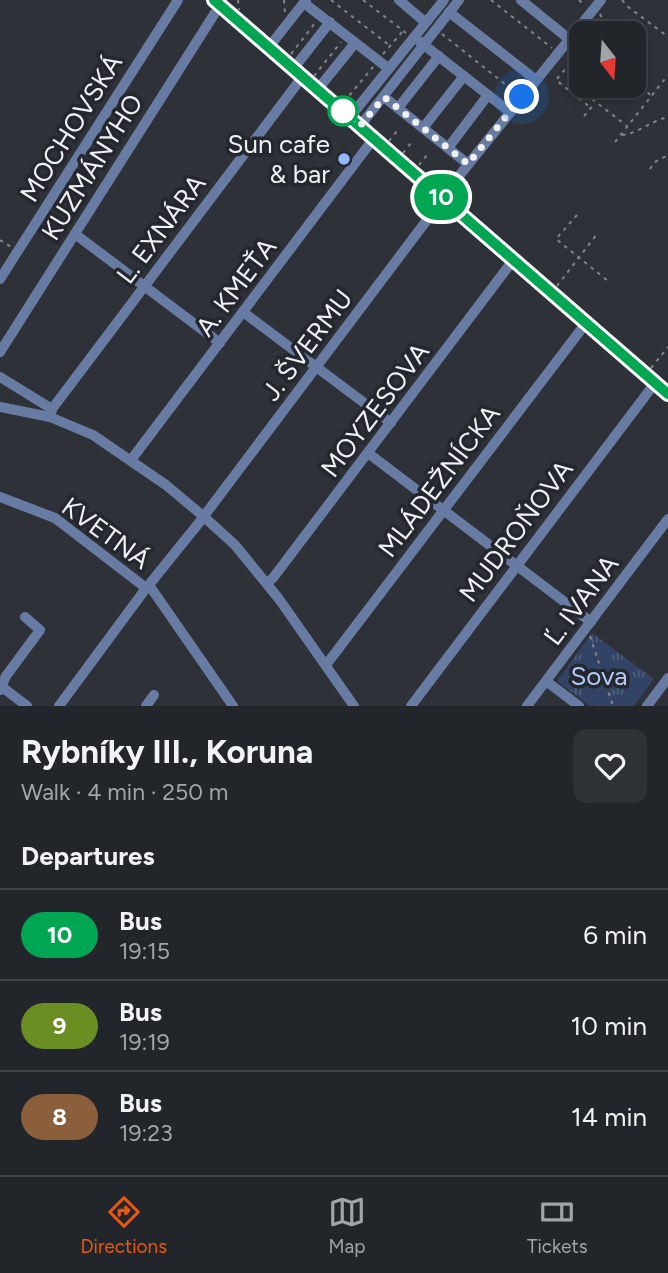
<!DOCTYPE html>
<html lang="en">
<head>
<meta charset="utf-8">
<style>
	:root { --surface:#22252a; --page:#2e3136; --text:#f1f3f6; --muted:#a2a5a8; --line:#3f4247; --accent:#ea580c }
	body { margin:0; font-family:Figtree,sans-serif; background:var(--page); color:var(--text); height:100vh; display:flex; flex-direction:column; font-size:26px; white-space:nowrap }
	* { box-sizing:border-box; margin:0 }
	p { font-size:23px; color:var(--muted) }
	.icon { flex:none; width:38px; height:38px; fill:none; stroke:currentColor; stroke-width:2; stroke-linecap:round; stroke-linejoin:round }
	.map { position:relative; height:706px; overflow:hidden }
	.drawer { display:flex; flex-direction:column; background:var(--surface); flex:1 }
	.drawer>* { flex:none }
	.badge { padding:0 14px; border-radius:23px; font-size:24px; line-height:46px }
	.needle { width:46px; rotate:163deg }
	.tools { position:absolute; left:569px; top:21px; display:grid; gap:14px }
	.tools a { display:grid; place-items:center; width:77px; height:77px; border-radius:14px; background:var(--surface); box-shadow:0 4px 10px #0003,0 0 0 2px var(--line); font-size:35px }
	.you { position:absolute; width:35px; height:35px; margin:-18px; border:5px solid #fff; border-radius:50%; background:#1a73e8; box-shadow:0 0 0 10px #1a73e833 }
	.map>.badge { position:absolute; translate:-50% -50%; box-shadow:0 0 0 4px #fff }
	h2 { padding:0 21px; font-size:26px; line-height:63px }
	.round { display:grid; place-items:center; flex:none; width:74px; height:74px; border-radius:14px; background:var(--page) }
	.overview { display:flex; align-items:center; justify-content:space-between; height:119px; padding:0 21px }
	h1 { font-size:33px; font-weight:700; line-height:52px }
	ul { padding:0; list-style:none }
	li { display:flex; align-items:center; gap:21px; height:91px; padding:0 21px; border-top:2px solid var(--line) }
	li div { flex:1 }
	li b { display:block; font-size:26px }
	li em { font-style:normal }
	li .badge { min-width:77px; font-weight:700; text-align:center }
	.menu { display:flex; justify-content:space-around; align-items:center; height:98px; border-top:2px solid var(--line); background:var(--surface); font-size:19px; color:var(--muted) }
	.menu a { display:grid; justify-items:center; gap:4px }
	.menu .on { color:var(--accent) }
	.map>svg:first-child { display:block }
	.grass { fill:url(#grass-tufts) }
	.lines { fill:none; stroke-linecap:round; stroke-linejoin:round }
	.path { stroke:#83858b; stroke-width:2; stroke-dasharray:3.5 5; stroke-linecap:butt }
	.minor { stroke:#687ca3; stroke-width:10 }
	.line-casing { stroke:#fff; stroke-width:16 }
	.line { stroke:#00a651; stroke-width:10 }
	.walk { stroke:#eff1f5; stroke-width:7; stroke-dasharray:0 12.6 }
	.stop-dot { fill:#fff; stroke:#00a651; stroke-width:3.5 }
	.poi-dot { fill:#94b7fd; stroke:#24272d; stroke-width:2.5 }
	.labels { text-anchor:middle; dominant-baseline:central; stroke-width:7; stroke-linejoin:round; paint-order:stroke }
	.street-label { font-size:26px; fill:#eff1f5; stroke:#24272d }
	.poi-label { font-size:26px; fill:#eff1f5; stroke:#24272d; text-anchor:end }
	.park-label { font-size:26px; fill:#b2c9f7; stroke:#24272d }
</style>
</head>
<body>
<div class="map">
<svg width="668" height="706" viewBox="0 0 668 706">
	<defs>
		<pattern id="grass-tufts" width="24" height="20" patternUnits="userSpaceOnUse" patternTransform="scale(1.75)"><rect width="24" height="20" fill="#324365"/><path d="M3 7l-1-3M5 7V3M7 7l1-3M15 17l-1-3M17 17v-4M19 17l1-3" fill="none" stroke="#505f7c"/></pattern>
	</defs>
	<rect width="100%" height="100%" fill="#2e3138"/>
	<polygon class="grass" points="592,633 654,679 634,706 590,706 557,681"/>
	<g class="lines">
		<g class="path">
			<polyline points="238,0 239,10"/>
			<polyline points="284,0 285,13"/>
			<polyline points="331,0 389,45"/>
			<polyline points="363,0 406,33"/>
			<polyline points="491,0 552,48"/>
			<polyline points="579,0 582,3"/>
			<polyline points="622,0 627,6 668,37"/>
			<polyline points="600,14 605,25 616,33"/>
			<polyline points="595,33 596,32"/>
			<polyline points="442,34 515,92"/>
			<polyline points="634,48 639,52 642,66 634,76"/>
			<polyline points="581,50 556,80 591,108"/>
			<polyline points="291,54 315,23"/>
			<polyline points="383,54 403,31"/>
			<polyline points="314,76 341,42"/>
			<polyline points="634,82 652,96"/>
			<polyline points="592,99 627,126"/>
			<polyline points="344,102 373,67"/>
			<polyline points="584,116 595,103"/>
			<path d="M622,135C637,134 651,121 668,117"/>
			<polyline points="389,141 397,131"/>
			<polyline points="615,142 668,75"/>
			<polyline points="403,153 411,143"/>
			<polyline points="419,165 427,155"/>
			<polyline points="650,169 655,162 668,155"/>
			<polyline points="577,215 556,239 608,281"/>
			<polyline points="0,240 11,247"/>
			<polyline points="557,286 597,234"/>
			<polyline points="651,368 668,347"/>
			<polyline points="590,636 613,706"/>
		</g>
		<g class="minor">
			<polyline points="214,0 668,394"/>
			<polyline points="399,0 425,22"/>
			<polyline points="521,0 569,39"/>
			<polyline points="304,3 388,68"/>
			<polyline points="449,12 536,80"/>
			<polyline points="419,41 510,112"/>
			<polyline points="269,47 306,0"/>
			<polyline points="294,68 330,22"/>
			<polyline points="318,89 355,43"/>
			<polyline points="384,97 468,164"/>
			<polyline points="398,108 439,56"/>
			<polyline points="350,117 444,0"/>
			<polyline points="360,126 459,0"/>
			<polyline points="423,128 464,76"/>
			<polyline points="448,148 488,95"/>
			<polyline points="75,234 220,343"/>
			<polyline points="0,279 178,0"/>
			<polyline points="243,312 391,423"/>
			<polyline points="0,352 220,5"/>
			<polyline points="0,377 52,409 51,413"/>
			<polyline points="0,407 50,417 93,435 166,485 203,516 235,545 279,599 354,706"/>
			<polyline points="52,409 303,76"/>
			<polyline points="368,453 591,622"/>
			<polyline points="131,460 374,138"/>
			<polyline points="0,497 55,518 146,588"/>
			<polyline points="267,583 273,578 514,259"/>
			<polyline points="149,585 233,706"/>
			<polyline points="326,665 586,323"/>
			<polyline points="546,681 579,706"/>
			<polyline points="2,687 27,706"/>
			<polyline points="0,690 6,676 40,630 25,617"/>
			<polyline points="59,706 144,591 198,524 439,204 446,192 601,0"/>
			<polyline points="146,706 154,695"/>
			<polyline points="411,706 655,383"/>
			<polyline points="527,706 668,519"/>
			<polyline points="647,706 668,678"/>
		</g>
	</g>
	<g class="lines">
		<defs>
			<polyline id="line" points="214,0 668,394"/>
		</defs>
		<use href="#line" class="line-casing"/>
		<use href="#line" class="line"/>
		<polyline class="walk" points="343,111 360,126 384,97 468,164 522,97"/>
	</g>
	<circle class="stop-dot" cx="343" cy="111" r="14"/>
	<circle class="poi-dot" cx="344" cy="159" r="7"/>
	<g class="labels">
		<g class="street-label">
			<text transform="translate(71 128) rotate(-58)">MOCHOVSKÁ</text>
			<text transform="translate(92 167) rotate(-58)">KUZMÁNYHO</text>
			<text transform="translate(161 229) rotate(-53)">L. EXNÁRA</text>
			<text transform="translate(236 287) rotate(-53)">A. KMEŤA</text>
			<text transform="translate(307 345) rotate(-53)">J. ŠVERMU</text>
			<text transform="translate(375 410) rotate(-53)">MOYZESOVA</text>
			<text transform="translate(439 481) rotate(-53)">MLÁDEŽNÍCKA</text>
			<text transform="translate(516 531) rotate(-53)">MUDROŇOVA</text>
			<text transform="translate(106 533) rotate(36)">KVETNÁ</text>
			<text transform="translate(581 600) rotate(-53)">Ľ. IVANA</text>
		</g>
		<g class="poi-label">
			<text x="330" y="144">Sun cafe<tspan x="330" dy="30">&amp; bar</tspan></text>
		</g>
		<g class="park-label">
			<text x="599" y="676">Sova</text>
		</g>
	</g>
</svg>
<div class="tools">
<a><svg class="needle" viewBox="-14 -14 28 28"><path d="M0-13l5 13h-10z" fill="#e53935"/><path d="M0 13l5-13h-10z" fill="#a2a5a8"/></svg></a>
</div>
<div class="you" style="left:522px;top:97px"></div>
<b class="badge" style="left:441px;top:197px;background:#00a651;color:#fff">10</b>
</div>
<section class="drawer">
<div class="overview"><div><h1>Rybníky III., Koruna</h1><p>Walk · 4 min · 250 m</p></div><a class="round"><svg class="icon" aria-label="heart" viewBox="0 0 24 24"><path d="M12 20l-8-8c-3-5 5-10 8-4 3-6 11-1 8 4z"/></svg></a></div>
<h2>Departures</h2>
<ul>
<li><span class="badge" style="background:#00a651;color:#fff">10</span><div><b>Bus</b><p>19:15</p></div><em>6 min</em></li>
<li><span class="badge" style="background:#6b8e23;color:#fff">9</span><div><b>Bus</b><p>19:19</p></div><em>10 min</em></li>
<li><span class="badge" style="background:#8b5e3c;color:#fff">8</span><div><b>Bus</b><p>19:23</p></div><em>14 min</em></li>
</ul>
</section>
<nav class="menu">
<a class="on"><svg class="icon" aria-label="directions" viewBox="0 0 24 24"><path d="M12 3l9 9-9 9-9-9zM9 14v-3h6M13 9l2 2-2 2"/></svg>Directions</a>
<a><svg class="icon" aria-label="map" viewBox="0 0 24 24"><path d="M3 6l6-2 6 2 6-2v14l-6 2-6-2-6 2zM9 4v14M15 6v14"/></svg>Map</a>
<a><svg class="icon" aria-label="tickets" viewBox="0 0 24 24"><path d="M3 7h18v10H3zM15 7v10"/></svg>Tickets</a>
</nav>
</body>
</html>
